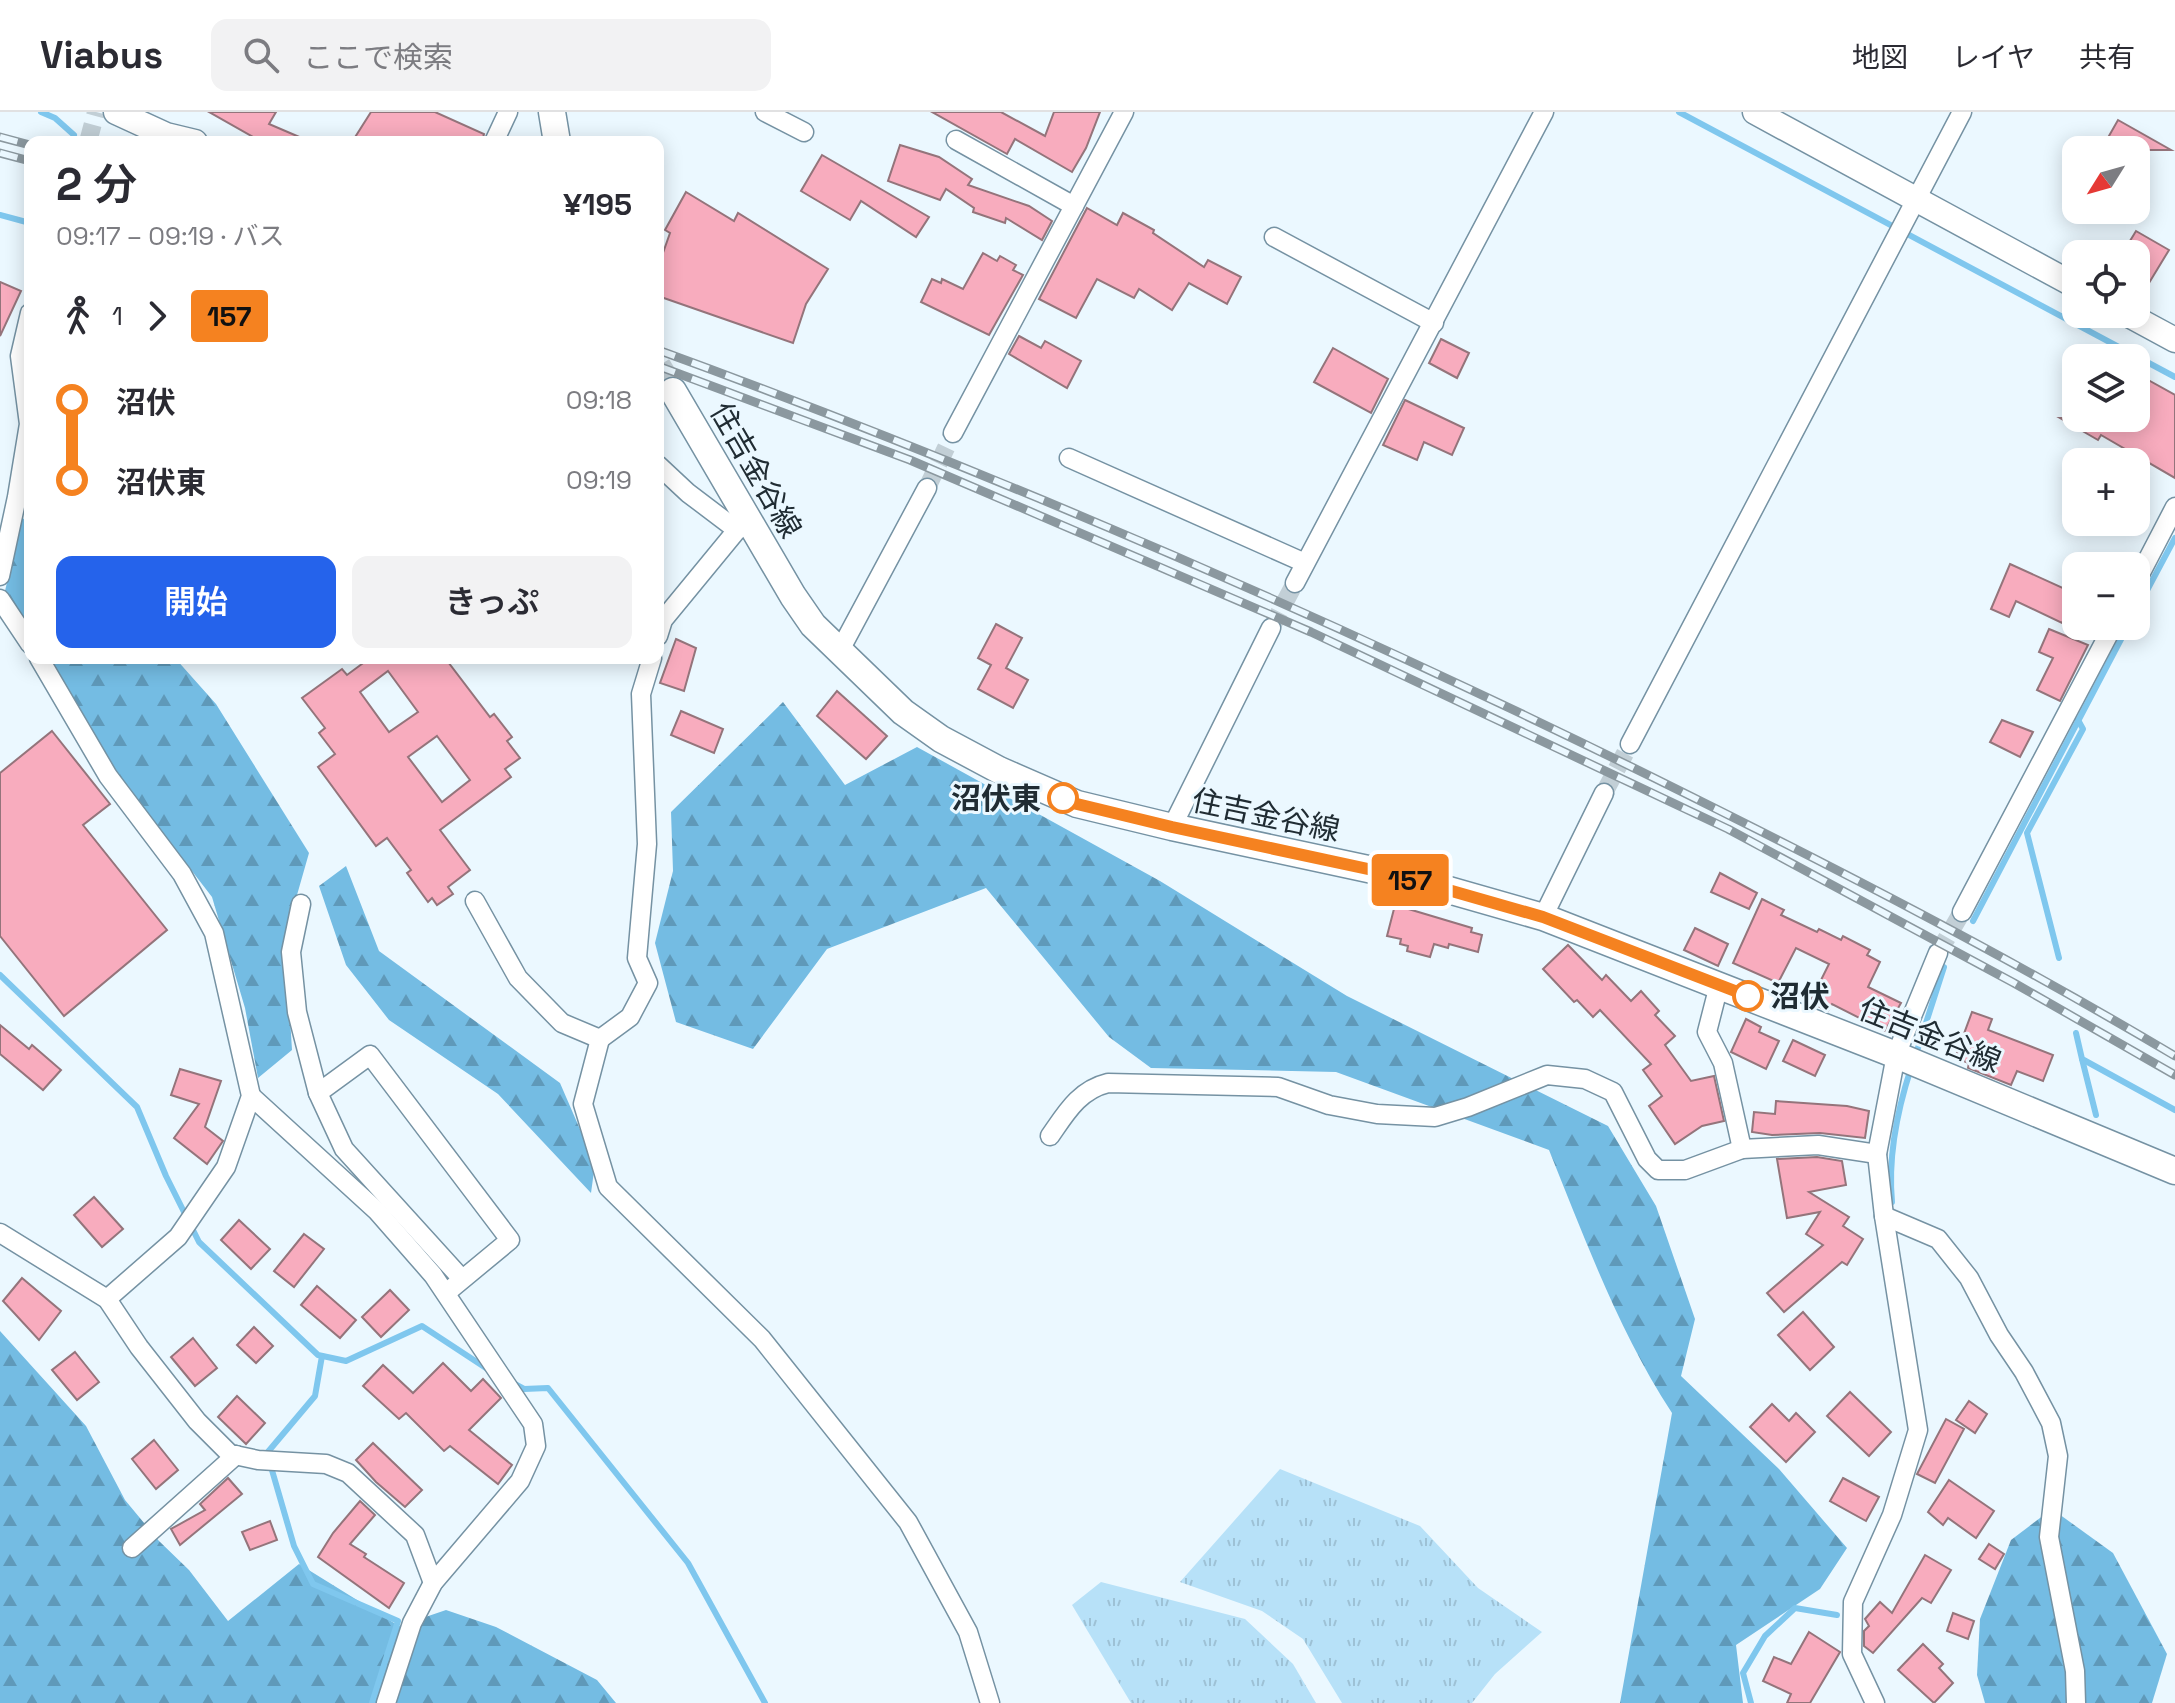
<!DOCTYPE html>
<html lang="ja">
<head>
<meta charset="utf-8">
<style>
	:root { --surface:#fff; --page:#f2f2f3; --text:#2b2b33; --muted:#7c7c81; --line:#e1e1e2; --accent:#2563eb }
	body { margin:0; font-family:"Space Grotesk","Noto Sans JP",sans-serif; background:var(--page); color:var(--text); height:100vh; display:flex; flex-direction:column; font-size:30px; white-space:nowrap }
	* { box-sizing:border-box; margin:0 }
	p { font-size:26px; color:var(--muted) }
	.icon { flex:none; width:44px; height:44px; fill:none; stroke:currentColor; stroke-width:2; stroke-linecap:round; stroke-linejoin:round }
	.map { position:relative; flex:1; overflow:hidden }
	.drawer { position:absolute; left:24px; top:24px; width:640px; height:528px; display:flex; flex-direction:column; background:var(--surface); border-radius:16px; box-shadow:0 4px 20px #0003 }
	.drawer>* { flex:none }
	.badge { padding:0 16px; border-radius:6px; font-size:28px; line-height:52px }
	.needle { width:52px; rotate:233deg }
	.fabs { position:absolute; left:2062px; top:24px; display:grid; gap:16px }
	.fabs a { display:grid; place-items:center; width:88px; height:88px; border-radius:16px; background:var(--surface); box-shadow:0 4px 20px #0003; font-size:40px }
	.map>.badge { position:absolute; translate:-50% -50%; box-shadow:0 0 0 4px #fff }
	.legs { display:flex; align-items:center; gap:12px; height:88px; padding:0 32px; font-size:26px }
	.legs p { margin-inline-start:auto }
	.overview { display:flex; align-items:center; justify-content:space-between; height:136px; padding:0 32px }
	h1 { font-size:44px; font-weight:600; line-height:60px }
	.button { display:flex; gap:16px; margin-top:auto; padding:16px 32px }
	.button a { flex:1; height:92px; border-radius:16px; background:var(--accent); color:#fff; font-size:32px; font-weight:600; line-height:92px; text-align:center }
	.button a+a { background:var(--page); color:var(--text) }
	ul { padding:0 32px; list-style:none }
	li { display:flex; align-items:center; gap:28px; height:80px; font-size:30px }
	li i { display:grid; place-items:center; width:12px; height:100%; margin:0 10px; background:currentColor }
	li i::after { content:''; width:20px; height:20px; margin:-10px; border:6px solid; border-radius:50%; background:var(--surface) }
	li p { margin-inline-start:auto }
	li:first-child i { background:linear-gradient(#0000 50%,currentColor 0) }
	li:last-child i { background:linear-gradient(currentColor 50%,#0000 0) }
	header { display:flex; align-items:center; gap:48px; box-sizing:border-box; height:112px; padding:0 40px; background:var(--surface); border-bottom:2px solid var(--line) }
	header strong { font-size:38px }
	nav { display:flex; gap:44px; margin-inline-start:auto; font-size:28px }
	.search { width:560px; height:72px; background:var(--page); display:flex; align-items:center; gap:20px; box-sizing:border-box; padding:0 28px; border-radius:16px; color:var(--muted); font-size:30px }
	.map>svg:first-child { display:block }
	.grass { fill:url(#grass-tufts) }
	.forest { fill:url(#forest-firs) }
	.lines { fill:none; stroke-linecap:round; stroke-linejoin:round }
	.stream { stroke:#7fc7ee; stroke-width:6 }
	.building { fill:#f8acbe; stroke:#94747b; stroke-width:2; fill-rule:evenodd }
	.minor-tunnel { stroke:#c2cfd6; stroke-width:18; stroke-dasharray:18 9; stroke-linecap:butt }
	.secondary-tunnel { stroke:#c2cfd6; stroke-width:26; stroke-dasharray:26 13; stroke-linecap:butt }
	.minor-casing { stroke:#7592a3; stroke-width:21 }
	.tertiary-casing { stroke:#7592a3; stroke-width:27 }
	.secondary-casing { stroke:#7592a3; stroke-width:29 }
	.minor { stroke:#fff; stroke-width:18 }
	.tertiary { stroke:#fff; stroke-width:24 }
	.secondary { stroke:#fff; stroke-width:26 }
	.rail-casing { stroke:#8b989f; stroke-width:9 }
	.rail { stroke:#ebf8ff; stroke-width:6; stroke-dasharray:18; stroke-linecap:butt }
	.line-1-casing { stroke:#fff; stroke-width:18 }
	.line-1 { stroke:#f58220; stroke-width:12 }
	.stop-1-dot { fill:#fff; stroke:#f58220; stroke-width:4 }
	.labels { text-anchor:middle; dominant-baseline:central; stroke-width:6; stroke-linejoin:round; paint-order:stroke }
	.street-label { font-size:30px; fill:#202c33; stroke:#ebf8ff }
	.stop-label { font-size:30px; font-weight:bold; fill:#202c33; stroke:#ebf8ff; text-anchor:end }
</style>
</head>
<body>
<header>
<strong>Viabus</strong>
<div class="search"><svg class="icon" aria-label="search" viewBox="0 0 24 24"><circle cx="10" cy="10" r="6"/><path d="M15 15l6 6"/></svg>ここで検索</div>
<nav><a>地図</a><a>レイヤ</a><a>共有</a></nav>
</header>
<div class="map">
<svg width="2175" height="1591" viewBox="0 0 2175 1591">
	<defs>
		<pattern id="grass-tufts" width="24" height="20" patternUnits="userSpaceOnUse" patternTransform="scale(2)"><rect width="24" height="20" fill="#b7e1f8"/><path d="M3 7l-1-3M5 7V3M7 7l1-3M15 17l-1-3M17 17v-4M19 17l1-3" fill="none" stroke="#9dc1d5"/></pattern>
		<pattern id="forest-firs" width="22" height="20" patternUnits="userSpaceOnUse" patternTransform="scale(2)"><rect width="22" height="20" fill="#74bce3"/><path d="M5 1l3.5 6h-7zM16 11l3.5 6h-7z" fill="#5f99b9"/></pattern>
	</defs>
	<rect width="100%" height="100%" fill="#ebf8ff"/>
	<g class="grass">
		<polygon points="1280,1357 1420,1414 1478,1476 1542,1520 1495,1562 1472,1591 1342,1591 1303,1527 1262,1499 1180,1470"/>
		<polygon points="1101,1470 1245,1507 1293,1552 1316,1591 1131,1591 1072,1493"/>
	</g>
	<g class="forest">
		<polygon points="22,406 30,410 30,520 5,479"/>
		<polygon points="46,546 175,546 216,592 309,741 285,825 292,938 258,966 245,896 212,785 114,658"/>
		<path d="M783,590L845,673L917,635L1160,769L1347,884L1608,1014L1656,1094L1695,1207L1681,1264L1779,1357L1847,1436L1820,1477L1736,1533L1743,1591H1620L1672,1301C1619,1220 1585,1127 1549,1038L1336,960L1151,956L1109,925L986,776L827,837L753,937L676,910L655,831L673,759L671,700Z"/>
		<polygon points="346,754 379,839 560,971 595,1052 591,1081 498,982 389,908 346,853 319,774"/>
		<polygon points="0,1219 86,1314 125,1388 159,1429 189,1458 228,1509 299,1452 399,1514 446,1498 496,1515 597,1568 616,1591 0,1591"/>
		<polygon points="2052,1397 2113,1441 2167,1542 2152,1591 1985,1591 1977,1563 1980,1507 2011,1428"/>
	</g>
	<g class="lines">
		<g class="stream">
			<polyline points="41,0 55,6 74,23"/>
			<polyline points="1679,0 2175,265"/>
			<polyline points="0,103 30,111"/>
			<polyline points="2136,499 2175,426"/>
			<polyline points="1973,809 2128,514"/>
			<polyline points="2059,846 2027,721 2083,617 2078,608"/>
			<polyline points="0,863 137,995 166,1064 199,1130 318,1243 346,1249 422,1214 489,1258"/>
			<polyline points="2076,921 2082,947 2175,998"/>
			<polyline points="1916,942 1944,855"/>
			<polyline points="2082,947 2096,1003"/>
			<path d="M1892,1090C1888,1046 1897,999 1911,956"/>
			<polyline points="322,1244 315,1284 267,1341 294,1434 313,1472 398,1509 372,1591"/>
			<polyline points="513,1271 524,1277 548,1276 688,1451 765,1591"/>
			<polyline points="1751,1591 1743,1561 1765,1524 1795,1496 1837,1503"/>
		</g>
	</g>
	<g class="building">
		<polygon points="209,0 276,0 269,12 311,30 262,30"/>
		<polygon points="371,0 435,0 484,22 482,30 352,30"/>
		<polygon points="932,0 1001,0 1045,24 1054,0 1100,0 1086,36 1072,60 1015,27 1007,42"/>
		<polygon points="2118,8 2171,38 2101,38"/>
		<polygon points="900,33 939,45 972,67 968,73 1029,94 1052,109 1042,128 1006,106 1005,111 973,100 974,96 946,77 940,88 888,69"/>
		<polygon points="822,43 929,105 916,125 861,89 850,108 801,79"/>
		<polygon points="686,80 734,109 738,101 828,157 806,192 793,231 658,184 658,155 670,121 665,118"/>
		<polygon points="1087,96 1117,113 1123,101 1154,118 1153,121 1204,155 1208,148 1241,165 1227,192 1189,171 1172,198 1139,177 1134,186 1097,167 1076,206 1039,187"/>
		<polygon points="2136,119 2169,138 2149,171 2136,164 2136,142 2122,142"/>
		<polygon points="983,141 997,149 1000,144 1016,153 1013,158 1023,163 989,223 921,190 932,167 941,171 942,167 963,177"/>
		<polygon points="0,170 21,179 0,224"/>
		<polygon points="1019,224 1041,236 1045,229 1081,249 1067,276 1009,242"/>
		<polygon points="1441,227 1469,241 1457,266 1429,251"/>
		<polygon points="1333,236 1388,267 1371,301 1314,270"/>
		<polygon points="2141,264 2175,283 2175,366 2101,323 2098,328 2060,306 2136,306 2136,273"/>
		<polygon points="1405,288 1464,316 1452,343 1424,330 1417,348 1383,333"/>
		<polygon points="2010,452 2076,482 2062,511 2016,489 2009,505 1991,497"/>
		<polygon points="996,512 1022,526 1006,556 1028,568 1013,596 978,577 991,553 978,546"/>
		<polygon points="2049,517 2088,533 2060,589 2037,578 2053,546 2039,540"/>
		<polygon points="676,527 696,536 684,579 660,571"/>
		<path d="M370,546H445L490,605L494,602L512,625L507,629L520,646L505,657L511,665L440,718L470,758L448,775L453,782L437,793L432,786L428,790L407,761L411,758L387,726L376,734L318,655L335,642L319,621L325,616L302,586L342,557L347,563ZM388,559L418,600L389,620L360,580ZM437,624L470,668L442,690L408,645Z"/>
		<polygon points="837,579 887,624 866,647 817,604"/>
		<polygon points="681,599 723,617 714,641 671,623"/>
		<polygon points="2002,608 2033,620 2020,645 1990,630"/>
		<polygon points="52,619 110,692 83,713 167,818 64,904 0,824 0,661"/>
		<polygon points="1720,761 1757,781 1749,797 1711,780"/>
		<polygon points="1762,787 1784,798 1781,803 1817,820 1819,817 1841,828 1843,824 1870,838 1867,843 1880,850 1868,875 1901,891 1885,919 1832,892 1828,899 1810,890 1829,852 1796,836 1778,871 1733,851"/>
		<polygon points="1395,793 1472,816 1471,820 1482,823 1478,840 1449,832 1448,836 1434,832 1430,845 1407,839 1408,834 1400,832 1401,827 1387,824"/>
		<polygon points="1695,816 1728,832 1718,854 1684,838"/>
		<polygon points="1568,833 1602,868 1606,863 1631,889 1641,879 1659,899 1655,903 1675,924 1665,933 1691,969 1714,964 1724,1009 1702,1014 1675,1032 1649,994 1662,984 1643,958 1651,952 1600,898 1593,905 1577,888 1574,890 1543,857"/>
		<polygon points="1972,900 1992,907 1988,918 2053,943 2043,969 2017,959 2011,973 1968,956 1969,951 1955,946"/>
		<polygon points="1746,907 1761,915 1759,920 1779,929 1766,957 1731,940"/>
		<polygon points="0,913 29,937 32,933 61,958 43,978 0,942"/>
		<polygon points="1793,928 1825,943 1815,964 1783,949"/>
		<polygon points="180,957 221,969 205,1015 223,1029 207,1052 174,1026 199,992 171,983"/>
		<polygon points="1776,989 1847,994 1869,999 1865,1026 1820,1021 1772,1023 1752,1020 1754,1000 1775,1002"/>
		<polygon points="1817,1045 1842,1049 1846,1073 1809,1080 1849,1105 1843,1114 1863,1127 1847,1153 1842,1150 1784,1200 1767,1181 1823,1133 1806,1122 1820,1100 1787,1106 1777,1047"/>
		<polygon points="94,1085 123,1117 102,1135 74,1103"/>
		<polygon points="239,1108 270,1137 251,1157 221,1128"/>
		<polygon points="304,1122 324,1137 294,1175 274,1159"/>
		<polygon points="22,1166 61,1199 39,1228 3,1189"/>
		<polygon points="317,1174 356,1208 340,1226 301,1193"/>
		<polygon points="390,1178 409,1198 381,1225 362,1205"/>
		<polygon points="1803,1200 1834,1235 1810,1258 1778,1223"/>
		<polygon points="254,1215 273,1234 256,1251 237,1233"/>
		<polygon points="193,1226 217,1256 195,1274 171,1245"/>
		<polygon points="75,1240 99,1270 77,1288 52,1258"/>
		<polygon points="443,1251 471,1279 483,1267 501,1286 469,1318 512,1353 498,1372 450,1334 444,1339 406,1301 399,1307 363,1274 383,1253 413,1281"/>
		<polygon points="1850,1280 1891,1320 1869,1344 1827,1304"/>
		<polygon points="237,1284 265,1311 246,1332 218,1305"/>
		<polygon points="1969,1289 1987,1302 1975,1321 1956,1308"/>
		<polygon points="1772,1292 1789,1309 1796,1301 1815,1320 1786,1350 1750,1315"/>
		<polygon points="1946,1307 1964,1317 1935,1371 1917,1362"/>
		<polygon points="154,1328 178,1358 156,1377 132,1347"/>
		<polygon points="373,1331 422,1378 405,1395 376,1370 356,1348"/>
		<polygon points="228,1366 242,1382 180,1433 171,1417 205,1398 200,1392"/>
		<polygon points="1843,1366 1879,1385 1866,1409 1830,1389"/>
		<polygon points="1949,1368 1994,1399 1976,1426 1948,1406 1943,1413 1928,1400"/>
		<polygon points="360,1389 375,1403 350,1432 366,1442 364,1445 404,1471 389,1496 318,1445 333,1421"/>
		<polygon points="270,1409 277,1428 250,1438 242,1420"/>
		<polygon points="1989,1432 2004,1442 1995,1457 1979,1447"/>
		<polygon points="1925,1443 1951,1458 1931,1491 1922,1486 1873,1541 1864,1534 1864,1519 1869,1514 1865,1507 1880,1490 1892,1501"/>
		<polygon points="1953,1501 1974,1509 1968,1527 1947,1519"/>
		<polygon points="1809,1520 1840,1540 1810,1591 1787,1591 1791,1582 1763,1569 1774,1545 1791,1552"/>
		<polygon points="1923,1532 1943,1552 1939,1556 1953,1571 1934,1591 1898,1558"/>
	</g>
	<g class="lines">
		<g class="minor-tunnel">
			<polyline points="88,30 96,0"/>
			<polyline points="927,376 953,321"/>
			<polyline points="1271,516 1295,471"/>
			<polyline points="1604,681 1630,632"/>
			<polyline points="1938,841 1962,800"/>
		</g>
		<polyline class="secondary-tunnel" points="658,254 673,279"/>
		<defs>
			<g id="minor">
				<polyline points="765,0 804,20"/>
				<polyline points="956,28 1074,94"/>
				<polyline points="494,30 508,0"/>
				<polyline points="1274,125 1434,211"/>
				<polyline points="953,321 1124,0"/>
				<polyline points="1069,346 1305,451"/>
				<polyline points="658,353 688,381 737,418 745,413"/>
				<polyline points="0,464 17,385 29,312 20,244 30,201"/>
				<polyline points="2136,470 2175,395"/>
				<polyline points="1295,471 1544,0"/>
				<polyline points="0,487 30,532"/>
				<polyline points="658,524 663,508 737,418"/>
				<polyline points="839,540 927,376"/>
				<polyline points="39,546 108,664 182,762 214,821 251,984 226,1055 178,1125 107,1187"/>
				<polyline points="1630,632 1962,0"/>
				<polyline points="1172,715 1271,516"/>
				<polyline points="475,789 518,866 562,911 600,927 630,905 648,871 637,846 647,732 641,582 652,546"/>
				<polyline points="301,792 291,840 297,900 318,981"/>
				<polyline points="1962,800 2113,514"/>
				<polyline points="1543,805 1604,681"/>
				<polyline points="600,927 583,992 608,1075 762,1227 908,1410 968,1520 990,1591"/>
				<polyline points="251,984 377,1099 433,1163 533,1312 536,1334 520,1369 433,1471 412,1511 386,1591"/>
				<path d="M1050,1024C1066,1001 1079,978 1108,971L1278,975L1329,993L1377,1002L1435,1005L1468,995L1547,963L1585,967L1613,980L1647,1047L1658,1058H1685L1742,1037L1723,951L1707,920L1719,873"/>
				<polyline points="1742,1037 1818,1033 1877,1042"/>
				<polyline points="1884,1104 1938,1127 1969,1166 1999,1223 2024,1260 2051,1311 2058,1344 2049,1425 2075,1559 2076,1591"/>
				<polyline points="0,1121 107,1187 139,1235 197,1309 230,1342 258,1348 326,1352 348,1361 415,1423 433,1471"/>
				<polyline points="446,1181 510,1128 370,943 318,981 344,1037 462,1167"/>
				<polyline points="132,1436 236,1343"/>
				<polyline points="1875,1591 1852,1542 1853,1490 1892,1403 1918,1318 1884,1104 1877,1042 1896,943 1938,841"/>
			</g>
			<g id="tertiary">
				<polyline points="116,0 166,23 195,30"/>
				<polyline points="1755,0 2076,174"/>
				<polyline points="2127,202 2175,228"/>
			</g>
			<g id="secondary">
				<polyline points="552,0 557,30"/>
				<polyline points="673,279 793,484 813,513 903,600 941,627 999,658 1077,692 1172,715 1396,763 1543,805 1896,943 2175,1059"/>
			</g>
		</defs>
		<use href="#minor" class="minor-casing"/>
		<use href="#tertiary" class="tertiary-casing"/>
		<use href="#secondary" class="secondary-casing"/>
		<use href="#minor" class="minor"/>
		<use href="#tertiary" class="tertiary"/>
		<use href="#secondary" class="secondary"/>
		<defs>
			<g id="rail">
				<polyline points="0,25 30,33"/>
				<polyline points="0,41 30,49"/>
				<path d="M658,238C996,361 1325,504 1648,663C1826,751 2004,842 2175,944"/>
				<polyline points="658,254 910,348 1311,520 1728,717 2014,871 2175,963"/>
			</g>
		</defs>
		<use href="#rail" class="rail-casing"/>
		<use href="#rail" class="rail"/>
	</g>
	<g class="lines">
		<defs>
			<polyline id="line-1" points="1063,686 1077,692 1172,715 1396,763 1543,805 1748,884"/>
		</defs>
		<use href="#line-1" class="line-1-casing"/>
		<use href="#line-1" class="line-1"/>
	</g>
	<g class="stop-1-dot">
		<circle cx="1063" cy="686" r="14"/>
		<circle cx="1748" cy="884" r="14"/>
	</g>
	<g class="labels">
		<g class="street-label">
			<text transform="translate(756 358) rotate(60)">住吉金谷線</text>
			<text transform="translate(1266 703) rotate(12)">住吉金谷線</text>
			<text transform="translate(1930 923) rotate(22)">住吉金谷線</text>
		</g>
		<g class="stop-label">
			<text x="1041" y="686">沼伏東</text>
			<text x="1770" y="884" text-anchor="start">沼伏</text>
		</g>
	</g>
</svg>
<div class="fabs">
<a><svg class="needle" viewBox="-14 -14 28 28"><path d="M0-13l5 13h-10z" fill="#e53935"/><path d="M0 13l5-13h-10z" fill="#7c7c81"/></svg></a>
<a><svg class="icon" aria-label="locate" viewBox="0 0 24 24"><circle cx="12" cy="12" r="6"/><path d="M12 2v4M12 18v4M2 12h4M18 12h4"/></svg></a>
<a><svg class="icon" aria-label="layers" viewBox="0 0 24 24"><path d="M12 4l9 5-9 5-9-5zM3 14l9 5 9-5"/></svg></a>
<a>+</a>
<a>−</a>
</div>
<b class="badge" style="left:1410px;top:768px;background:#f58220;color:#111">157</b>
<section class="drawer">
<div class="overview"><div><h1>2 分</h1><p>09:17 – 09:19 · バス</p></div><b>¥195</b></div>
<div class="legs"><svg class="icon" aria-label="walk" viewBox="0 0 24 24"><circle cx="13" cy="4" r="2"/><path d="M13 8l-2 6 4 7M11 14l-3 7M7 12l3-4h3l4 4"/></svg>1<svg class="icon" aria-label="forward" viewBox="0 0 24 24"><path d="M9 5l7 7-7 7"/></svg><b class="badge" style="background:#f58220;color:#111">157</b></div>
<ul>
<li><i style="color:#f58220"></i><b>沼伏</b><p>09:18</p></li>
<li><i style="color:#f58220"></i><b>沼伏東</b><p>09:19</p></li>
</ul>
<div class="button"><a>開始</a><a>きっぷ</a></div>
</section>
</div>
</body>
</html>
